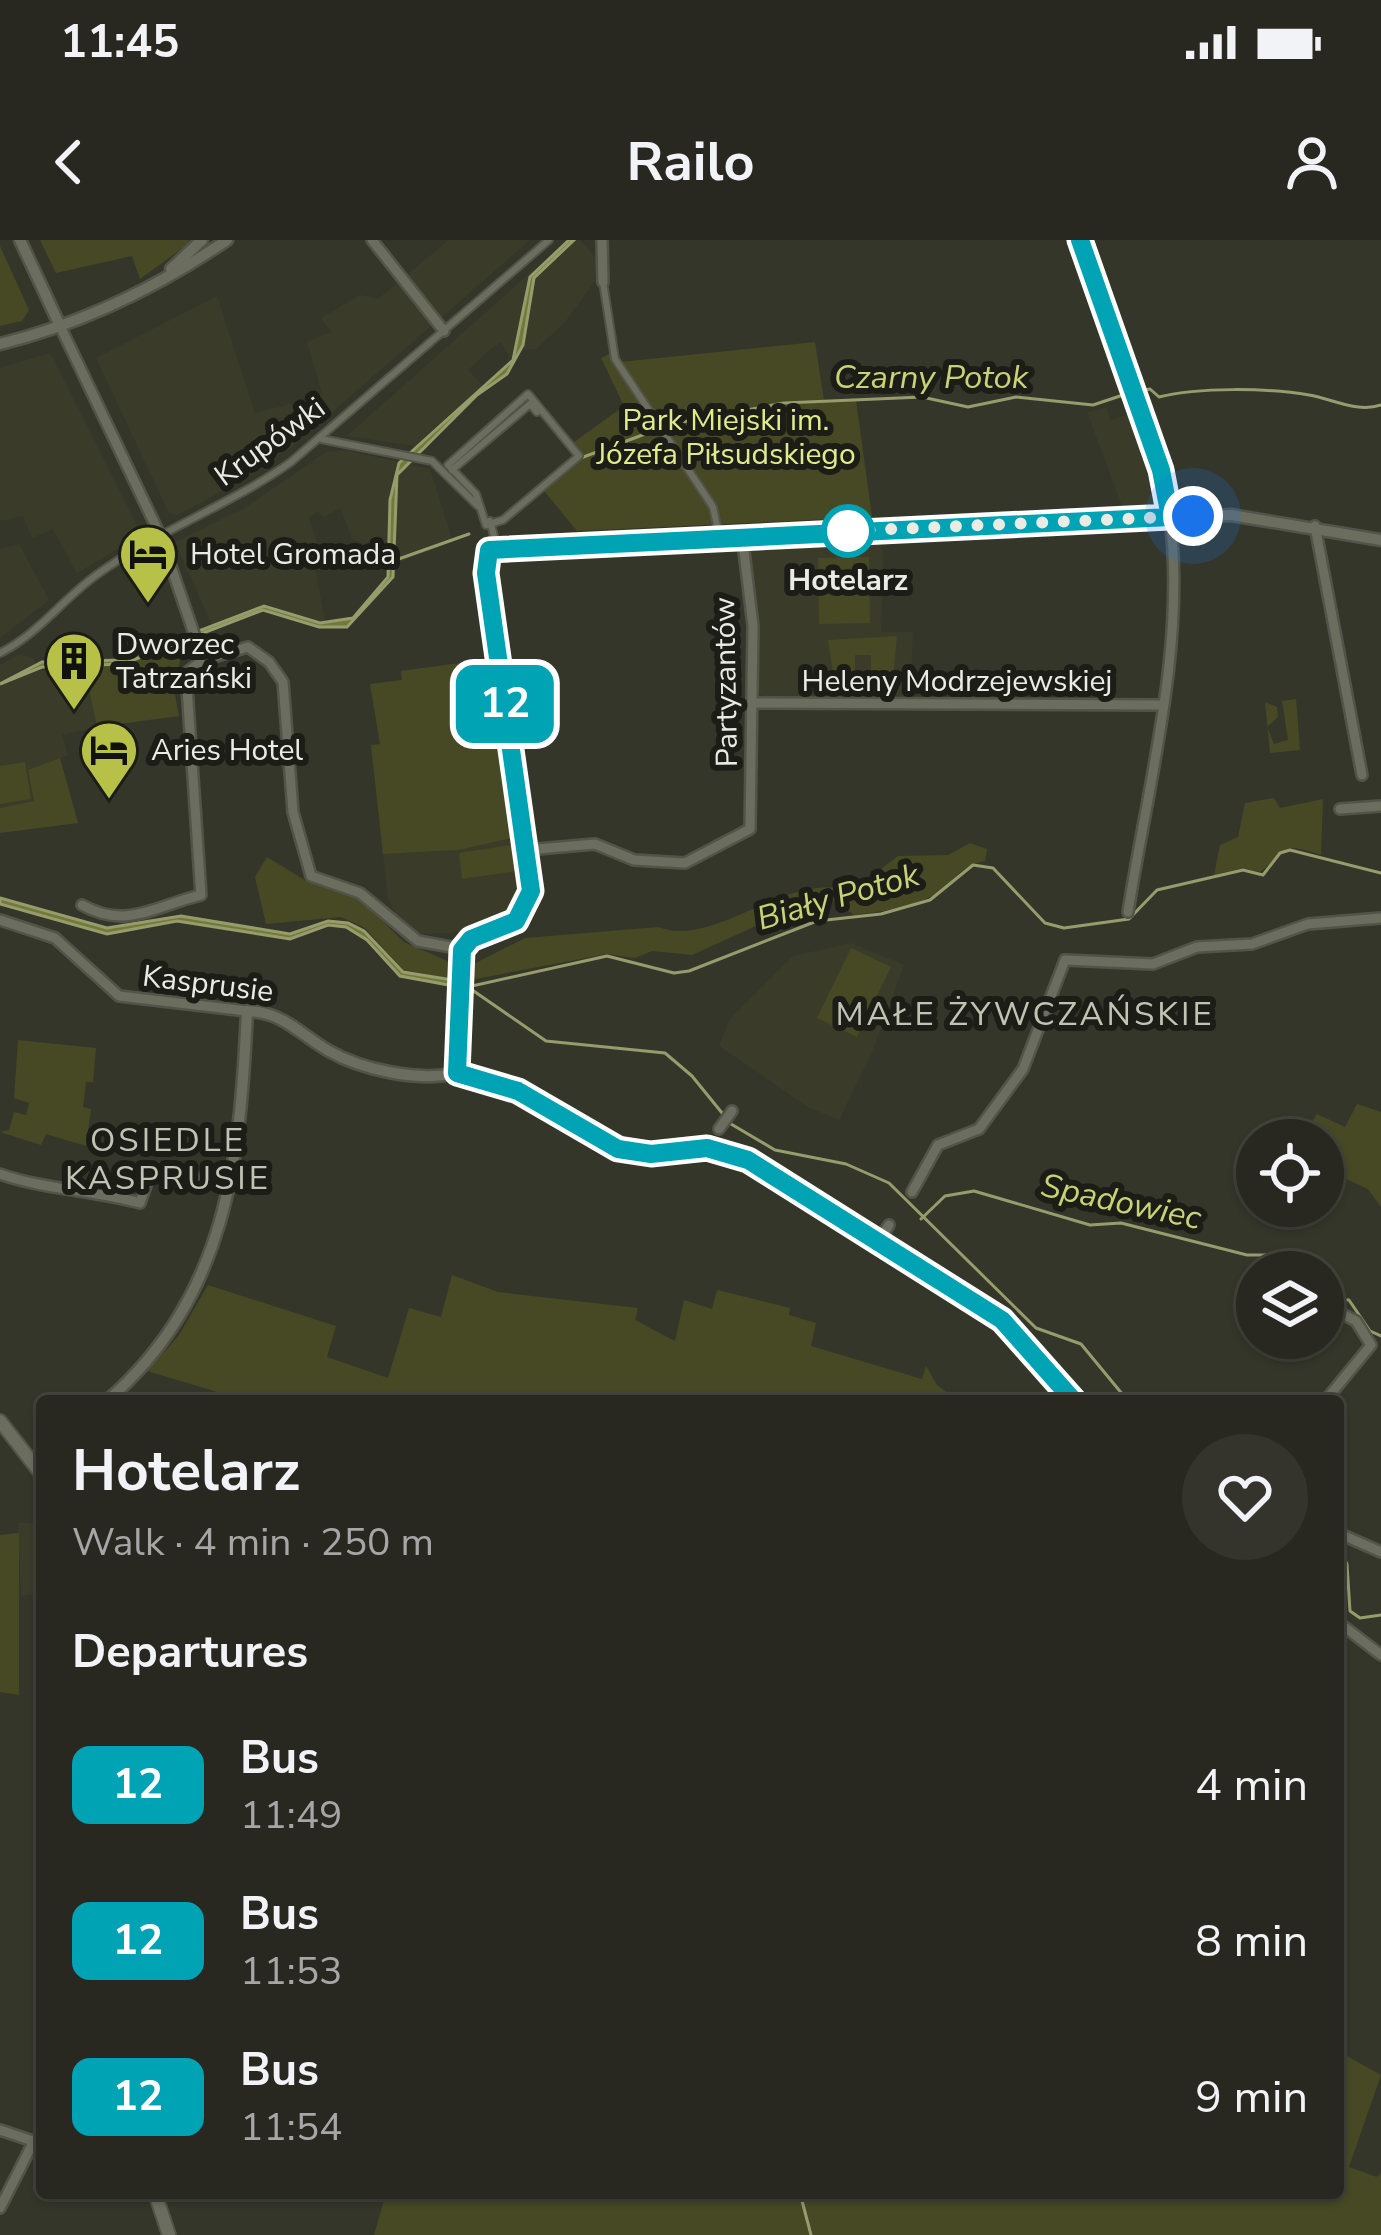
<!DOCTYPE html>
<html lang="en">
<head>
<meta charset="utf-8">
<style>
	:root { --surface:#282820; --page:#34342d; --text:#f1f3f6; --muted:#a5a6a5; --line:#44443e }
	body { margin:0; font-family:"Nunito Sans",sans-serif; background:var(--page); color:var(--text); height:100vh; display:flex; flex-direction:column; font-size:45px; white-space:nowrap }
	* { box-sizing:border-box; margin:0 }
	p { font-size:39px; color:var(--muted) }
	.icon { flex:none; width:66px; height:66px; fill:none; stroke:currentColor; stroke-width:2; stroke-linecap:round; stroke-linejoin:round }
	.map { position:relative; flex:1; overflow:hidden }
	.details { position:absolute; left:36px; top:1155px; width:1308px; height:804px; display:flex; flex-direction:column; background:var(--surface); border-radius:12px; box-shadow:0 3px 9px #0004,0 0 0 3px var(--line) }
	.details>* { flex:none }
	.badge { padding:0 24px; border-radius:18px; font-size:42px; line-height:78px }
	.tools { position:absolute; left:1236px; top:879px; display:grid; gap:24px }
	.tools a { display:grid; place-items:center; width:108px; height:108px; border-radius:50%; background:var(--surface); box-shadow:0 3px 9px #0004,0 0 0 3px var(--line); font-size:60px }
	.you { position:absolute; width:60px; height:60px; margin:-30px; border:9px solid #fff; border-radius:50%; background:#1a73e8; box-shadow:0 0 0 18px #1a73e833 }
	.map>.badge { position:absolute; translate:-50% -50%; box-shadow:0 0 0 6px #fff }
	h2 { padding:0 36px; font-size:45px; line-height:108px }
	.round { display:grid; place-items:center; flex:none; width:126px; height:126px; border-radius:63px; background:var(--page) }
	.head { display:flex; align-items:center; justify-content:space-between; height:204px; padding:0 36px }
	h1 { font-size:57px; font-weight:700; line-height:90px }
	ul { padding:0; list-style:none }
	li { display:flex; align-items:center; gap:36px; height:156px; padding:0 36px }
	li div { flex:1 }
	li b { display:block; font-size:45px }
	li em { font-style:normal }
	li .badge { min-width:132px; font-weight:700; text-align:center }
	.status { display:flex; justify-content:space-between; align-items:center; height:84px; padding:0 60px; background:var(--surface); direction:ltr }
	.status svg { height:33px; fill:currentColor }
	header { display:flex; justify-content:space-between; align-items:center; height:156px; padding:0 36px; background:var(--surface); font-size:54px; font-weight:700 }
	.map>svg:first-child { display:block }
	.built { fill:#3a3c29 }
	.green { fill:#464924 }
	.water { fill:#737938; stroke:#979c6c; stroke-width:3 }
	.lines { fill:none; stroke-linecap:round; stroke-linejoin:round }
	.stream { stroke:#979c6c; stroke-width:3 }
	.pedestrian-casing { stroke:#525449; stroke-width:10 }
	.minor-casing { stroke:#525449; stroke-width:14 }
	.tertiary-casing { stroke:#525449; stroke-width:15 }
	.secondary-casing { stroke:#525449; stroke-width:16 }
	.pedestrian { stroke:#6b6d5e; stroke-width:6 }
	.minor { stroke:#6b6d5e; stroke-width:9 }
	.tertiary { stroke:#6b6d5e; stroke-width:10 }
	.secondary { stroke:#6b6d5e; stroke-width:12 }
	.line-casing { stroke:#fff; stroke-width:27 }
	.line { stroke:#00a3b4; stroke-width:18 }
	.walk { stroke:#eaece4; stroke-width:12; stroke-dasharray:0 21.6 }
	.stop-dot { fill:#fff; stroke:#00a3b4; stroke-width:6 }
	.labels { text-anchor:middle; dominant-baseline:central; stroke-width:12; stroke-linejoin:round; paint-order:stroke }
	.park-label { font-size:30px; fill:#e1eb8c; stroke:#1c1d17 }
	.street-label { font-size:30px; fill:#eaece4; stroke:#1c1d17 }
	.poi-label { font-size:30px; fill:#eaece4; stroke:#1c1d17; text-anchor:start }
	.stop-label { font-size:30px; font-weight:bold; fill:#eaece4; stroke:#1c1d17 }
	.water-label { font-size:33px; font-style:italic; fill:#c9d375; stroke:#1c1d17 }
	.neighbourhood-label { font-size:33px; letter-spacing:3px; fill:#c1c3b3; stroke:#1c1d17 }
</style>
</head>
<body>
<div class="status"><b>11:45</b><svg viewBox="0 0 49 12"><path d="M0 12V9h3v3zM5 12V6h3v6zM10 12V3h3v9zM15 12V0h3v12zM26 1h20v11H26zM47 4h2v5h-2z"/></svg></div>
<header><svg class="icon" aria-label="back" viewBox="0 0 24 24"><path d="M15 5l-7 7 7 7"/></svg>Railo<svg class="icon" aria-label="person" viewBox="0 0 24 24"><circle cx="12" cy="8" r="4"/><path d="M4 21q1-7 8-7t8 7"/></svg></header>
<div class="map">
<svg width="1381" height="1995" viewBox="0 0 1381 1995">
	<rect width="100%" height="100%" fill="#35362a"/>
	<g class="built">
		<polygon points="449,0 530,0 292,207 204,261 177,275 169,273 96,118 217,56 255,173 303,161 322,154 307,102 331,92 321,78 360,55 378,59"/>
		<polygon points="567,0 580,0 596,18 598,37 565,82 536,109 518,110 511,120 501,102 488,111 468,130 483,146 415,206 347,196"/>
		<polygon points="50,113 142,295 77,333 53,289 32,298 23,276 0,281 0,128"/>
		<polygon points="1106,168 1111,180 1130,174 1157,265 1122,266 1087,172"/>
		<polygon points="345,210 430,229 453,302 398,323 391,313 353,300 340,268 324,277 318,271 309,278 325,325 315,327 326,387 266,370 213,387 175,302 245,268 326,212"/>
		<polygon points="879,301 883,311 881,392 913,392 910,460 767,459 756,452 746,307"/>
		<polygon points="19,304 49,360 0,398 0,309"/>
		<polygon points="20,414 33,418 39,431 85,430 97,487 62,495 68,515 29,530 34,561 0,568 0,425"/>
		<polygon points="515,597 522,652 510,674 451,693 418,694 397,676 388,658 383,614 445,611"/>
		<polygon points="851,703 904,725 873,810 839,880 808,867 719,806 730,779 793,716"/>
		<polygon points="18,1283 42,1283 42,1353 21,1356"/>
	</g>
	<g class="green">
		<polygon points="40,0 194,0 140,39 132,16 56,33"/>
		<polygon points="0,6 29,70 22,81 0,86"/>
		<polygon points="815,102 824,160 856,160 872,277 577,291 541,247 578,216 570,205 624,166 601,118 615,111 620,122"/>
		<polygon points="869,317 870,383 819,384 818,318"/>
		<polygon points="897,396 893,438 871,438 871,415 855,415 855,439 834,439 828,400"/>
		<polygon points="185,406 173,444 179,476 97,487 85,430"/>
		<polygon points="489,419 515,597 459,610 383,614 371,505 380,504 370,444 402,440 401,431"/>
		<polygon points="1296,459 1300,510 1270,513 1265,462 1277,467 1278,477 1267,487 1274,504 1288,500 1282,461"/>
		<polygon points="60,518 78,583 0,593 0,568 34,561 28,530"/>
		<polygon points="25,522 31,559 0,564 0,526"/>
		<path d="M1274,558L1280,568L1323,559L1321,615C1279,601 1288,610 1260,632L1243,628L1214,635L1220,605L1238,597L1245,563Z"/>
		<path d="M970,603L987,609L985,621C957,626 954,645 930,657C907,668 879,672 854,675L836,661L813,660L692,715L652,711L635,718L607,714L465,741L464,729L525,698L658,687C718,709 786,629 852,651L898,616L948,615Z"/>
		<polygon points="512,605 516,631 462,639 459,613"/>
		<polygon points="267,617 306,641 360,659 404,702 452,723 452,739 403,730 365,688 341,677 266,684 255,637"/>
		<polygon points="851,708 891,727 857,797 817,778"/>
		<polygon points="18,800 96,808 93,842 86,842 83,867 91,869 86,906 46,894 41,905 0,892 9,890 14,872 26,875 29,863 14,858"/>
		<polygon points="1357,864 1381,872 1381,967 1368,949 1323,928 1323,900 1301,900 1317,874 1345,887"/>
		<polygon points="452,1035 498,1052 638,1068 635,1080 675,1101 684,1060 712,1069 717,1050 790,1068 789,1075 816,1083 811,1106 922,1139 926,1126 937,1145 959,1161 216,1161 221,1153 147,1131 179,1095 208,1045 336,1086 327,1117 388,1138 409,1068 441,1077"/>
		<polygon points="19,1293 19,1455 0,1452 0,1295"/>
		<polygon points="1338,1811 1381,1835 1349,1927 1377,1937 1381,1933 1381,1995 374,1995 386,1953 1338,1953"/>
	</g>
	<g class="water">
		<polygon points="569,0 574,0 534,38 523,105 507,134 477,155 397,235 393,337 347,387 319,387 263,370 123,424 42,427 0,444 42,422 123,420 264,366 320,383 353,378 388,337 390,260 399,223 513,120 530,37"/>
		<polygon points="0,658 107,688 181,676 290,694 328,681 348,683 364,691 403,732 459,741 459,747 400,736 367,700 346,687 328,685 290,699 177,681 107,694 0,664"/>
	</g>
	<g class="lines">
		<g class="stream">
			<path d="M1139,151L1150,149L1159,157C1198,147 1269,148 1309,155C1333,159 1357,173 1381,165"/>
			<polyline points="578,219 672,184 784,163 922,157 968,167 1016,157 1093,165 1129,153"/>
			<polyline points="393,321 469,294"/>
			<polyline points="465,745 546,801 665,813 692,836 731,884 775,910 846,924 889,943 1036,1088 1081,1104 1128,1161"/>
			<polyline points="472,746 607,716 674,733 689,731 817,681 881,674 930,660 973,625 993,628 1045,683 1064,688 1129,679 1157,650 1243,630 1263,635 1280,613 1290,610 1381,633"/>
			<polyline points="921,979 945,956 974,951 1090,985 1121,983 1247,1015 1299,1015 1315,1032"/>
			<polyline points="1323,1051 1332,1059 1349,1060 1370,1091 1381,1096"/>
			<polyline points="1338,1307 1347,1324 1350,1371 1360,1378 1381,1375"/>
			<polyline points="800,1953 811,1995"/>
		</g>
		<defs>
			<g id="pedestrian">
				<polyline points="603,42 615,119 713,267 717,286"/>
				<polygon points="528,154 579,216 503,280 486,285 476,254 448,225"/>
				<polyline points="321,199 432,221 478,266"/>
				<polyline points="452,230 530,164 537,172"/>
				<polyline points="490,281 497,307"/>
				<path d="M0,413C38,394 61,361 95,336C156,291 229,266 291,222L549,0"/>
			</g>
			<g id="minor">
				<polyline points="372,0 444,91"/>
				<polyline points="602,0 603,42"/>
				<polyline points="61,88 161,297 203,420"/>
				<polyline points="1315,286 1362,535"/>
				<polyline points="752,463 1162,465"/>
				<polyline points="1340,569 1381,566"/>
				<polyline points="526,610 595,604 634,620 685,623 750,589 753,386 742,295"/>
				<path d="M82,665C127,690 155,666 201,655L186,433L203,420L248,407L269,422L283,442L293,572L311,636L360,653L418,701L462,709"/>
				<path d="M1128,672C1148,544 1186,408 1170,277"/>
				<polyline points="0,680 55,698 119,756 247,771"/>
				<polyline points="456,833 523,853 618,909 648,914 710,909 745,918 990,1071 1074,1161"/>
				<polyline points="719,889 732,871"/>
				<path d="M0,934C46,950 93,950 140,963L152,928L230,945"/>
				<polyline points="912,952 938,905 979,889 1023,829 1065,720 1153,724 1197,707 1252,704 1308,684 1381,678"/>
				<polyline points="879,1001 889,985"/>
				<polyline points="1323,1064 1356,1081 1371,1105 1325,1161"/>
				<polyline points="1338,1293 1381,1312"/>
				<polyline points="1338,1382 1381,1415"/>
				<polyline points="0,1890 42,1904"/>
				<polyline points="0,1968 33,1903"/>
			</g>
			<g id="tertiary">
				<polyline points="20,0 61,88"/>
				<polyline points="1080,0 1158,222 1170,277"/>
				<polyline points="171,29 202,0"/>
				<path d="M0,104C81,84 158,47 227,0"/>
				<path d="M107,1161C227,1056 240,922 247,771C284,772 299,794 329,811C362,830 420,842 456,833L461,711L471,699L516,681L531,651L486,333L489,310L1231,275L1381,300"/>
			</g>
			<g id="secondary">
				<polyline points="0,1181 42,1235"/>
				<polyline points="155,1953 169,1995"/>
			</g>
		</defs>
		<use href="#pedestrian" class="pedestrian-casing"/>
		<use href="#minor" class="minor-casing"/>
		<use href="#tertiary" class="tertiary-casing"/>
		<use href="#secondary" class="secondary-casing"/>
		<use href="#pedestrian" class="pedestrian"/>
		<use href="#minor" class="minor"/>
		<use href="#tertiary" class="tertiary"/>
		<use href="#secondary" class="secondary"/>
	</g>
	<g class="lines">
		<defs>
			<polyline id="line" points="1074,1161 1002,1080 748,920 707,908 651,914 618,909 518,851 457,833 462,710 471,699 516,681 531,651 486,333 489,310 1170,277 1161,230 1080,0"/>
		</defs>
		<use href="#line" class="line-casing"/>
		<use href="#line" class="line"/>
		<polyline class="walk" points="848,291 1193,276"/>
	</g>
	<defs>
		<symbol id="hotel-pin" viewBox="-11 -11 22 30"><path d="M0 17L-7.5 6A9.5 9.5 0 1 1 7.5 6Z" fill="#b7c148" stroke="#1c1d17"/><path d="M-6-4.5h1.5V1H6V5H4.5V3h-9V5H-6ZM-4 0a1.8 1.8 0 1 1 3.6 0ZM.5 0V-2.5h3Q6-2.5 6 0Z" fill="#111"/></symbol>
		<symbol id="building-pin" viewBox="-11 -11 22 30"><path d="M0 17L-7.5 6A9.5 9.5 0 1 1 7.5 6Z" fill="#b7c148" stroke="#1c1d17"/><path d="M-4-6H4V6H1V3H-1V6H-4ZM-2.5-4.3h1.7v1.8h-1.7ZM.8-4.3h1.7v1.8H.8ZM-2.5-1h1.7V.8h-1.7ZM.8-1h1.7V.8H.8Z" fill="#111"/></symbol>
	</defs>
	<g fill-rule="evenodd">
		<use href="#hotel-pin" x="115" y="281" width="66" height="90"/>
		<use href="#building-pin" x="41" y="388" width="66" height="90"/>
		<use href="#hotel-pin" x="76" y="477" width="66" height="90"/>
	</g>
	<circle class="stop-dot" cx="848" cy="291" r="24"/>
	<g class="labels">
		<g class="park-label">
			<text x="726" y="180">Park Miejski im.<tspan x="726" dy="34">Józefa Piłsudskiego</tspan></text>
		</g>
		<g class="street-label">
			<text transform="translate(270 202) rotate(-36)">Krupówki</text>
			<text x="957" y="441">Heleny Modrzejewskiej</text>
			<text transform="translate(726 442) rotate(-91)">Partyzantów</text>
			<text transform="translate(208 744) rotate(7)">Kasprusie</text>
		</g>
		<g class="poi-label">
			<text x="190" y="314">Hotel Gromada</text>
			<text x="116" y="404">Dworzec<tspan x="116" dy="34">Tatrzański</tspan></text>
			<text x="151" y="510">Aries Hotel</text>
		</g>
		<g class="stop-label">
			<text x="848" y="340">Hotelarz</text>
		</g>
		<g class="water-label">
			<text x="931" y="137">Czarny Potok</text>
			<text transform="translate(838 657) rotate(-16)">Biały Potok</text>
			<text transform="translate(1121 962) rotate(12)">Spadowiec</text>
		</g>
		<g class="neighbourhood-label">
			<text x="1025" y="774">MAŁE ŻYWCZAŃSKIE</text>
			<text x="168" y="900">OSIEDLE<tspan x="168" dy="38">KASPRUSIE</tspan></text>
		</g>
	</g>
</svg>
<div class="tools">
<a><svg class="icon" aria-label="locate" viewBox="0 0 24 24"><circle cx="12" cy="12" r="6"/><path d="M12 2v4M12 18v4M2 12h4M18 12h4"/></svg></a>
<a><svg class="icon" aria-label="layers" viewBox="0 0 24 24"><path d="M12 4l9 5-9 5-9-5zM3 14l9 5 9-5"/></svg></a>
</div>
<div class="you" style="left:1193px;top:276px"></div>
<b class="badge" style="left:505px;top:464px;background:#00a3b4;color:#fff">12</b>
<section class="details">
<div class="head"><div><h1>Hotelarz</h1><p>Walk · 4 min · 250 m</p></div><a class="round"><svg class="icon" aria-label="heart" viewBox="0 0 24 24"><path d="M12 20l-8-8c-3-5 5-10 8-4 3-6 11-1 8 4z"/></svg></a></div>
<h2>Departures</h2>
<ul>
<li><span class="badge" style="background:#00a3b4;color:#fff">12</span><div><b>Bus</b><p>11:49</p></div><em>4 min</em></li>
<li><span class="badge" style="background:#00a3b4;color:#fff">12</span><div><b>Bus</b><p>11:53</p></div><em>8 min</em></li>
<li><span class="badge" style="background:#00a3b4;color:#fff">12</span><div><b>Bus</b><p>11:54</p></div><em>9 min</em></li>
</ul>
</section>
</div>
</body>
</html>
